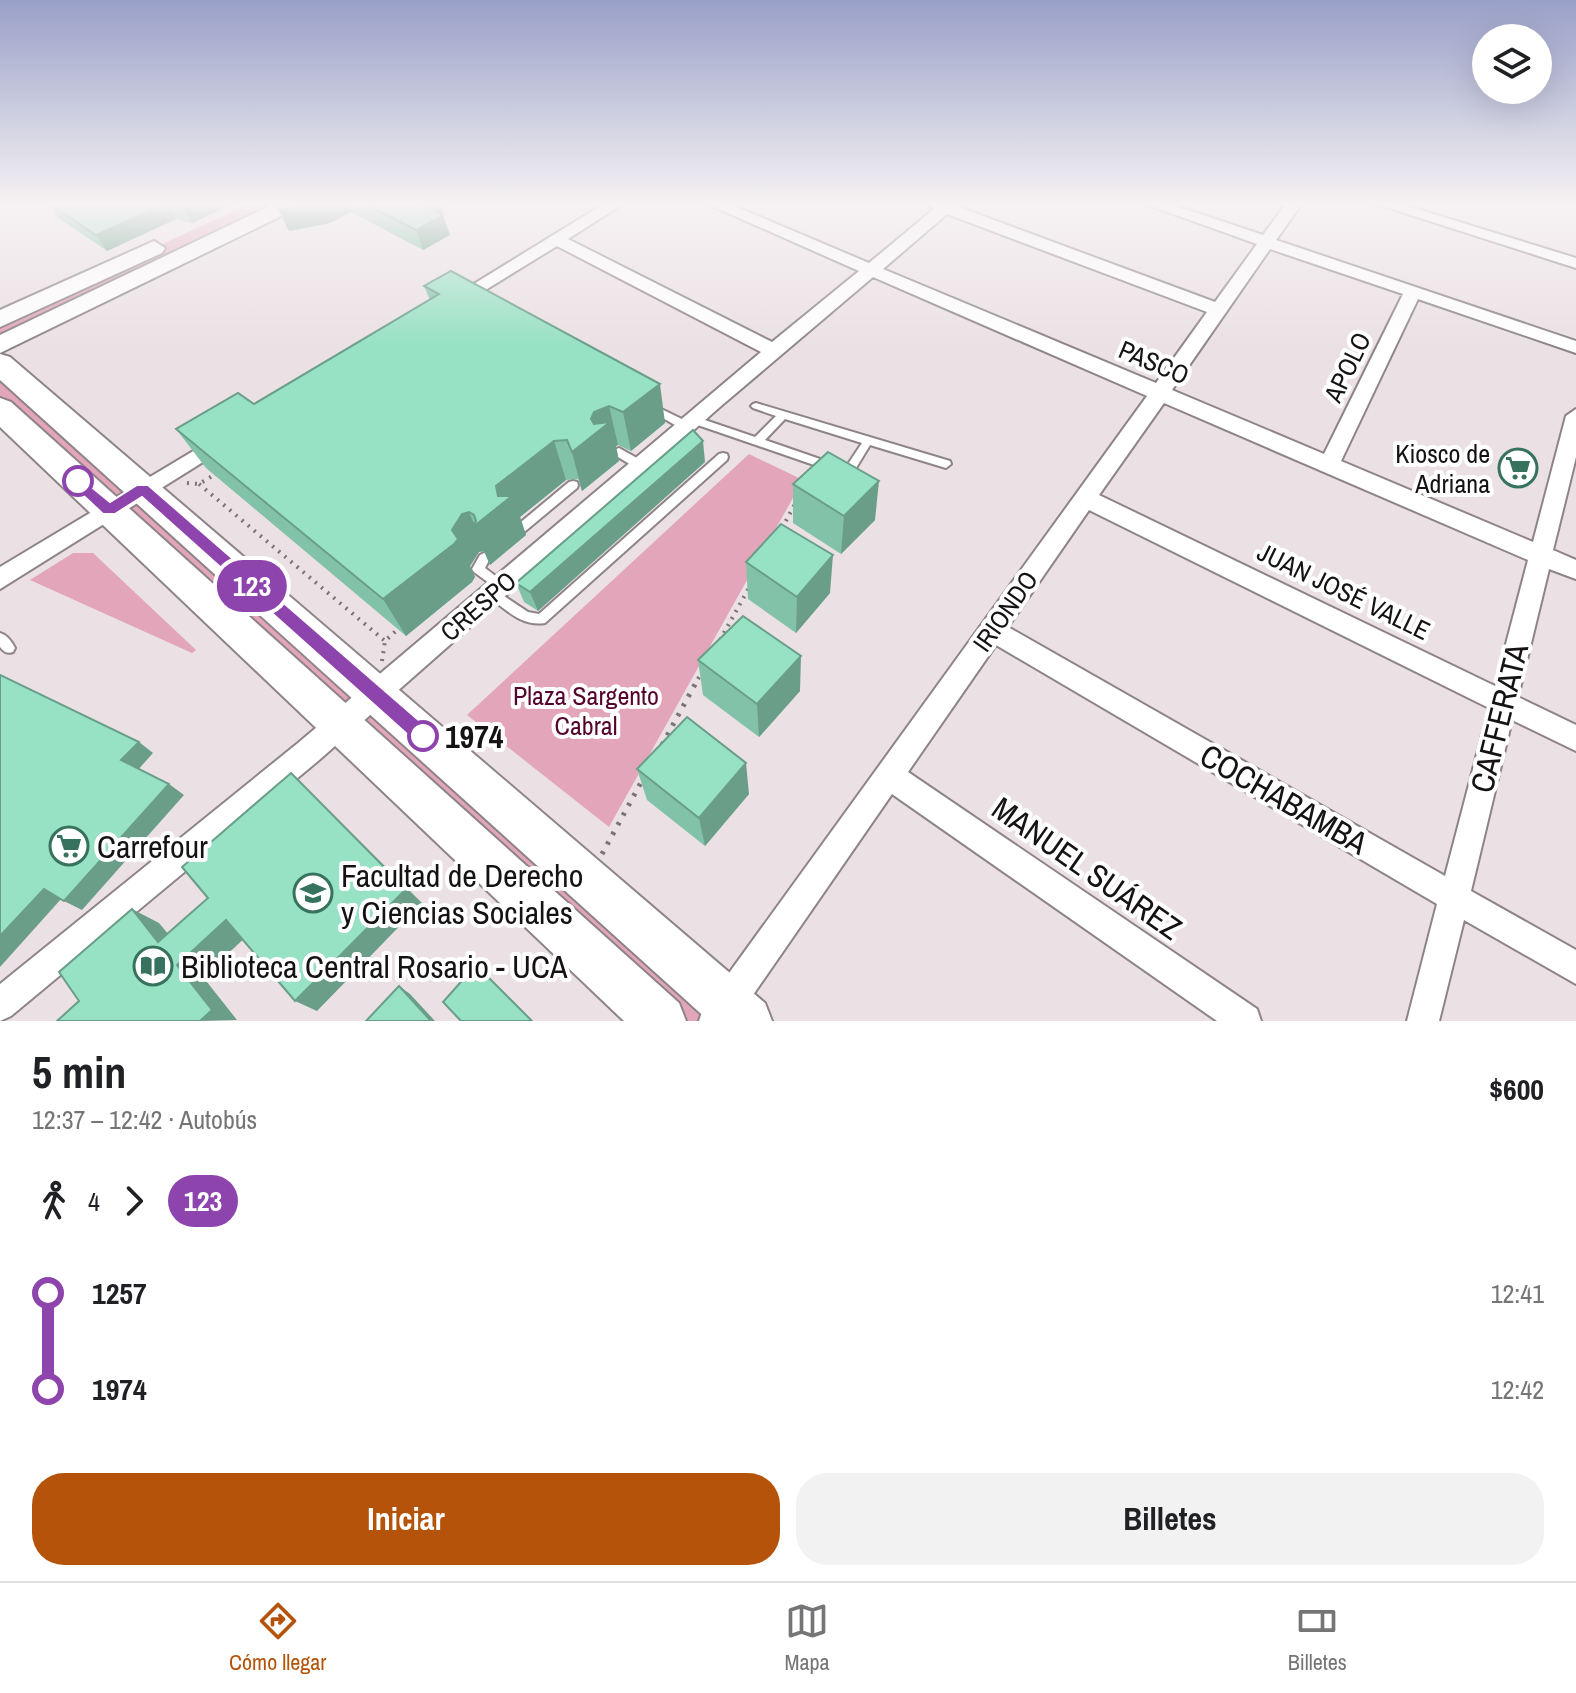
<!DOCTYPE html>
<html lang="es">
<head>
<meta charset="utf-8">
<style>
	:root { --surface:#fff; --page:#f2f2f2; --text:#202124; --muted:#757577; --line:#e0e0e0; --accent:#b45309 }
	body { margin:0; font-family:"Archivo Narrow",sans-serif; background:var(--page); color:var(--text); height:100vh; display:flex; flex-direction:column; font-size:30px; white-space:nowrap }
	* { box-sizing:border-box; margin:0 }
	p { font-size:26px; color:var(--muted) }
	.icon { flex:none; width:44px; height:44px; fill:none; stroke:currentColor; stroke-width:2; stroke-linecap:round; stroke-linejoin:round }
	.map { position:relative; height:1021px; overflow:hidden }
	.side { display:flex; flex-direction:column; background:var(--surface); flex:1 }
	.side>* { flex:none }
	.badge { padding:0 16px; border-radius:26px; font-size:28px; line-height:52px }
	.controls { position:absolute; left:1472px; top:24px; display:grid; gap:16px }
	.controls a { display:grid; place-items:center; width:80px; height:80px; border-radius:50%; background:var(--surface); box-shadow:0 8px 32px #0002; font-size:40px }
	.map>.badge { position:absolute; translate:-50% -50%; box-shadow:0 0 0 4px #fff }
	.legs { display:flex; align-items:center; gap:12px; height:88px; padding:0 32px; font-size:26px }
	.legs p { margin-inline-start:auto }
	.head { display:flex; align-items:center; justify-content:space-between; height:136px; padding:0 32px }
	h1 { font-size:44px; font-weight:700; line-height:60px }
	.cta { display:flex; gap:16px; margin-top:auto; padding:16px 32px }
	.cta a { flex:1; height:92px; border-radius:32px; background:var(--accent); color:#fff; font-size:32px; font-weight:700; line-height:92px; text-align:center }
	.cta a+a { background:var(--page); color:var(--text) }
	ul { padding:0 32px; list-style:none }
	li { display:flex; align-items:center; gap:28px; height:96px; font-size:30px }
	li i { display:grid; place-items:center; width:12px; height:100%; margin:0 10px; background:currentColor }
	li i::after { content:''; width:20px; height:20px; margin:-10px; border:6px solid; border-radius:50%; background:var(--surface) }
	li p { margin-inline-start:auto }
	li:first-child i { background:linear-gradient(#0000 50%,currentColor 0) }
	li:last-child i { background:linear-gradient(currentColor 50%,#0000 0) }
	.menu { display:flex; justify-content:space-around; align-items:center; height:112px; border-top:2px solid var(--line); background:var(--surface); font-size:22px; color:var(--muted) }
	.menu a { display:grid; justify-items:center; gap:4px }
	.menu .selected { color:var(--accent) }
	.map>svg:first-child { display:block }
	.green { fill:#e2a5b9 }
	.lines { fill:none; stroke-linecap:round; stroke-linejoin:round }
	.service-casing { stroke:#8e8487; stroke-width:4 }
	.minor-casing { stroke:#8e8487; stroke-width:4 }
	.secondary-casing { stroke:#8e8487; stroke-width:4 }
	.primary-casing { stroke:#8e8487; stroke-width:4 }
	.path-far1 { stroke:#7b7476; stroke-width:4; stroke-dasharray:2 6; stroke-linecap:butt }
	.path { stroke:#7b7476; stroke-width:5; stroke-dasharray:3 8; stroke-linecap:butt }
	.service { fill:#fff; fill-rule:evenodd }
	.minor { fill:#fff; fill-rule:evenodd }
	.secondary { fill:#fff; fill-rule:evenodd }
	.primary { fill:#fff; fill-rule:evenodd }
	.wall { fill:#82c2a9 }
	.shaded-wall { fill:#6a9e89 }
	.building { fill:#97e1c4; stroke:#6a9e89; stroke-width:2 }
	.line-1 { fill:#8e44ad; stroke:#fff; stroke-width:2 }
	.stop-1-dot { fill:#fff; stroke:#8e44ad; stroke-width:4 }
	.labels { text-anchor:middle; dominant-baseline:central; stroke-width:8; stroke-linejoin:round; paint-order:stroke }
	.street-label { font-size:26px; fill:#151213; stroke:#fff }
	.poi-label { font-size:26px; fill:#151213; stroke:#fff; text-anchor:end }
	.park-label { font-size:26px; fill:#54042c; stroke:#fff }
	.near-street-label { font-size:32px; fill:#151213; stroke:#fff }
	.near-stop-label { font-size:32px; font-weight:bold; fill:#151213; stroke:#fff; text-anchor:start }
	.near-poi-label { font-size:32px; fill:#151213; stroke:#fff; text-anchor:start }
</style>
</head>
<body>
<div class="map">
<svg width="1576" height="1021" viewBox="0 0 1576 1021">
	<rect width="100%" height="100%" fill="#ebe1e4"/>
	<g class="green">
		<polygon points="253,202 295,202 0,345 0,319"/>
		<polygon points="0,364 747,1021 661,1021 0,409"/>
		<polygon points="749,454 803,480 609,827 467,715"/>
		<polygon points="73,553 93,553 196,650 192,653 30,580"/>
	</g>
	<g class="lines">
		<defs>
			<g id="service">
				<path d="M756,403L950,461L951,464L946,468L870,445L853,473L843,475L689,422L688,420L693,416L755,437L776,416L753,408L751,406L753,404ZM785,419L862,443L846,467H843L765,440Z"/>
				<polygon points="651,404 690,423 691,426 690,429 682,429 647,409 646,407 647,405"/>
				<polygon points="619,448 644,462 645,465 644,468 636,468 618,457 608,461 604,460 603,457 604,454"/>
				<path d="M723,453L727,454L728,457L727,460L545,623C522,627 505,609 488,596L486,593L488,590L492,588L528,612L539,614L719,454Z"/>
				<polygon points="573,481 577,482 578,485 577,488 523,533 515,533 513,530 515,527 569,482"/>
				<polygon points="484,553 488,555 490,558 485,568 505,583 507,586 505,589 501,591 497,589 474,572 472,569 480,555"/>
				<path d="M0,633C7,635 12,642 15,648L13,652C7,654 4,652 0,647Z"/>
			</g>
			<g id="minor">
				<path d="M607,202H626L568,239L772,342L859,271L703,202H725L869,263L934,209L930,207L929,202H960L956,206L1215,302L1257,244L1140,202H1164L1263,235L1287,202H1303L1276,240L1576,341V353L1418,299L1341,461L1533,542L1566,416L1576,409V457L1553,550L1576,560V579L1549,569L1518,697L1576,725V751L1512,720L1471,891L1576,950V984L1464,920L1439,1021H1407L1437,904L996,645L908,772L1257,1009L1261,1021H1217L892,794L735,1021H699L703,1009L1147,396L873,277L721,406L318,761L11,1016L0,1021V984L298,743L761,352L557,246L461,305H449L446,301ZM947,214L1207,312L1156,383L883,269ZM1270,249L1403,294L1324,454L1172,390ZM1164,403L1528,560L1495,686L1099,495ZM1089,510L1489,708L1445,876L1008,627Z"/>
				<polygon points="1370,202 1395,202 1576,258 1576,268"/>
				<polygon points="220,435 227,437 230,442 227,447 0,589 0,567"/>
			</g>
			<g id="secondary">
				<polygon points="278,202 305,202 302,206 0,353 0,335"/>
				<polygon points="154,241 165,248 162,253 0,327 0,310"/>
			</g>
			<g id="primary">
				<polygon points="0,354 10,357 765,1003 772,1021 709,1021 0,380"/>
				<polygon points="0,398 11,402 679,1003 686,1021 624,1021 0,427"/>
			</g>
		</defs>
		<use href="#service" class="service-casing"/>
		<use href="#minor" class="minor-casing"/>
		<use href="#secondary" class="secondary-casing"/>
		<use href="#primary" class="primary-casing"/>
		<g class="path-far1">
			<polyline points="187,483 199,484 214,475"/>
			<polyline points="199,484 385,641"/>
			<polyline points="782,528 795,504"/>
			<polyline points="720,640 749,588"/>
			<polyline points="382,661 385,641 398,629"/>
			<polyline points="698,679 702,672"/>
		</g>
		<g class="path">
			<polyline points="662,745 699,677"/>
			<polyline points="602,854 644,777"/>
		</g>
		<use href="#service" class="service"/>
		<use href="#minor" class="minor"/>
		<use href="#secondary" class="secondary"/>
		<use href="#primary" class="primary"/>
	</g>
	<g class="wall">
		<polygon points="47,202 237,202 192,223 176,219 107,251 57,217"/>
		<polygon points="286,202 439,202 443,212 440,214 450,235 423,250 351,212 330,223 289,231 279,211"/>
		<polygon points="424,286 665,423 631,451 618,445 616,446 619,461 582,491 578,479 566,480 520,517 526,535 490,565 484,551 479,552 470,566 475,577 472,582 406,636 206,468 176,429 254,404 430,300"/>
		<polygon points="705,462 538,611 524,602 516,583"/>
		<polygon points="793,484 875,520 841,554 793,523"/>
		<polygon points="746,562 830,593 796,633 748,599"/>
		<polygon points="698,660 800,691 759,737 703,695"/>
		<polygon points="637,769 749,794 705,846 647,800"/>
	</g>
	<g class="shaded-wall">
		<polygon points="194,202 237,202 192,223 183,207"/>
		<polygon points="322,202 347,202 351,212 330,223 289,231 279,211"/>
		<polygon points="417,202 439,202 443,212 424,222"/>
		<polygon points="167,203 176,219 107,251 96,235"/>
		<polygon points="443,215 450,235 423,250 416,230"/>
		<polygon points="660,384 665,423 631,451 623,412"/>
		<polygon points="609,406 618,445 616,446 619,461 582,491 572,452 594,412"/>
		<polygon points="554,441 566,480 520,517 526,535 490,565 484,551 479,552 470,566 475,577 472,582 406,636 383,599 452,530 462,514 469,512 475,526 498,496 496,486"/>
		<polygon points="703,441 705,462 538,611 530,592"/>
		<polygon points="879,481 875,520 841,554 844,516"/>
		<polygon points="833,555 830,593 796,633 797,597"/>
		<polygon points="801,656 800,691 759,737 757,704"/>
		<polygon points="139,742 153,753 137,771 121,760"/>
		<polygon points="746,763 749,794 705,846 699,818"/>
		<polygon points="291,773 422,903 317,1011 295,1001"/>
		<polygon points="169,784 184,795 82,910 64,901"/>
		<polygon points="44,889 62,898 0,967 0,936"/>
		<polygon points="132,909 159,923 185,954 158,942"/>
		<polygon points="226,920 250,933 203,977 237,1020 200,1021 177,965"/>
		<polygon points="399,986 410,994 435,1021 431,1021"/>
	</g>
	<g class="building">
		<polygon points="47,202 194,202 183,207 167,203 96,235"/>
		<polygon points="286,202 322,202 279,211 277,206"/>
		<polygon points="362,202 417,202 443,215 416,230"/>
		<polygon points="451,271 660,384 623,412 609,406 594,412 591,419 594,424 610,422 572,452 567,440 554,441 496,486 498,496 512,496 473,527 476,521 474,515 469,512 462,514 452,530 458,539 454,544 383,599 176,429 238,393 254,404 439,294 424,286"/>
		<polygon points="693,430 703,441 530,592 516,583"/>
		<polygon points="828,452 879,481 844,516 793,484"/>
		<polygon points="781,524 833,555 797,597 746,562"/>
		<polygon points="743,616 801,656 757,704 698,660"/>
		<polygon points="0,675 139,742 121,760 169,784 64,901 44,889 0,936"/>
		<polygon points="687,717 746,763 699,818 637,769"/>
		<polygon points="291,773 406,889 295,1001 226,920 177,965 212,1010 200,1021 57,1021 79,1001 59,972 132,909 158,942 208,898 182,867"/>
		<polygon points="476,965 532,1021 461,1021 443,1002"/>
		<polygon points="399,986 431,1021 366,1021"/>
	</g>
	<linearGradient id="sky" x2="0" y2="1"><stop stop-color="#99a0c8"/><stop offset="0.59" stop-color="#f6f2f3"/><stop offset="1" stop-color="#f6f2f3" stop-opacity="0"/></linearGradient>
	<rect width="1576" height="345" fill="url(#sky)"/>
	<polygon class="line-1" points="78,476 110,502 137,485 148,485 430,730 433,736 430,743 423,745 417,743 142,497 115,514 103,514 72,485 72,477"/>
	<defs>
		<symbol id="supermarket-ring" viewBox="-11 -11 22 22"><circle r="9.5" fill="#fff" stroke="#36725d" stroke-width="1.5"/><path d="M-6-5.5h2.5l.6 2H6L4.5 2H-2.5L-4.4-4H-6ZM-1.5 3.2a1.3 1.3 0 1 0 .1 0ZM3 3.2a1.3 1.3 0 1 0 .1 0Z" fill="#36725d"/></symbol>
		<symbol id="university-ring" viewBox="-11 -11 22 22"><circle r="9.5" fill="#fff" stroke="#36725d" stroke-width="1.5"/><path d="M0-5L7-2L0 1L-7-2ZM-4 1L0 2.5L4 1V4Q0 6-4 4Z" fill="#36725d"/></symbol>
		<symbol id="library-ring" viewBox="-11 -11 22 22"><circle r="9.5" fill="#fff" stroke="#36725d" stroke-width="1.5"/><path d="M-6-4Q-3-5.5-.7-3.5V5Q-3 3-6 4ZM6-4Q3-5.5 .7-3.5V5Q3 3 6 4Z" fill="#36725d"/></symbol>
	</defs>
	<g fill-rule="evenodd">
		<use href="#supermarket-ring" x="1496" y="446" width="44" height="44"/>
		<use href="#supermarket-ring" x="47" y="824" width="44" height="44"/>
		<use href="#university-ring" x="291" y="871" width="44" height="44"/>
		<use href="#library-ring" x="131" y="944" width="44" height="44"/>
	</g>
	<g class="stop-1-dot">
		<circle cx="78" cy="481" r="14"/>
		<circle cx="423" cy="736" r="14"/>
	</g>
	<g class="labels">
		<g class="street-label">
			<text transform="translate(1154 362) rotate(23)">PASCO</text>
			<text transform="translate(1347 367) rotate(-64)">APOLO</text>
			<text transform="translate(1344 591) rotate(26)">JUAN JOSÉ VALLE</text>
			<text transform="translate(478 606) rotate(-41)">CRESPO</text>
			<text transform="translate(1005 611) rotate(-55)">IRIONDO</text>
		</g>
		<g class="poi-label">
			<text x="1490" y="453">Kiosco de<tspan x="1490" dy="30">Adriana</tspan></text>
		</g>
		<g class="park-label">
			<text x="586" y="695">Plaza Sargento<tspan x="586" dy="30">Cabral</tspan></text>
		</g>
		<g class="near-street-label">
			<text transform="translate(1499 718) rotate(-76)">CAFFERATA</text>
			<text transform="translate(1284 799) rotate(30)">COCHABAMBA</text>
			<text transform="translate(1087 868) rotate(35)">MANUEL SUÁREZ</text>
		</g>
		<g class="near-stop-label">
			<text x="445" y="736">1974</text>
		</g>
		<g class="near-poi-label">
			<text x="97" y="846">Carrefour</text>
			<text x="341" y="875">Facultad de Derecho<tspan x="341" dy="37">y Ciencias Sociales</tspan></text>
			<text x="181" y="966">Biblioteca Central Rosario - UCA</text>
		</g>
	</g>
</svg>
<div class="controls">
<a><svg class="icon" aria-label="layers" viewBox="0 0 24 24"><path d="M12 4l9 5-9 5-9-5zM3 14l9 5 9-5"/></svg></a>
</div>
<b class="badge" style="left:252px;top:586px;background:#8e44ad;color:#fff">123</b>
</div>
<section class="side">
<div class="head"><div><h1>5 min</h1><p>12:37 – 12:42 · Autobús</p></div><b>$600</b></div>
<div class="legs"><svg class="icon" aria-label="walk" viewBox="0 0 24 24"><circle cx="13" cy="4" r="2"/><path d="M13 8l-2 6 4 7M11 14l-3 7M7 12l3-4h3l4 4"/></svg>4<svg class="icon" aria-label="forward" viewBox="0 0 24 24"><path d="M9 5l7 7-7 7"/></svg><b class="badge" style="background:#8e44ad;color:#fff">123</b></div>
<ul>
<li><i style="color:#8e44ad"></i><b>1257</b><p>12:41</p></li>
<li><i style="color:#8e44ad"></i><b>1974</b><p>12:42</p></li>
</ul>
<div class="cta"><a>Iniciar</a><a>Billetes</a></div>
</section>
<nav class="menu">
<a class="selected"><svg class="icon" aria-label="directions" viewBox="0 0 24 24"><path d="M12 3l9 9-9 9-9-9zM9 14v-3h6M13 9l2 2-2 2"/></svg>Cómo llegar</a>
<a><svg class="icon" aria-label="map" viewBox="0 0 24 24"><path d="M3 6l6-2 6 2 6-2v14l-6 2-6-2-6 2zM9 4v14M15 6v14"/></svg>Mapa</a>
<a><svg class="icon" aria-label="tickets" viewBox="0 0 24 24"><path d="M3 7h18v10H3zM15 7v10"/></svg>Billetes</a>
</nav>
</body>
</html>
